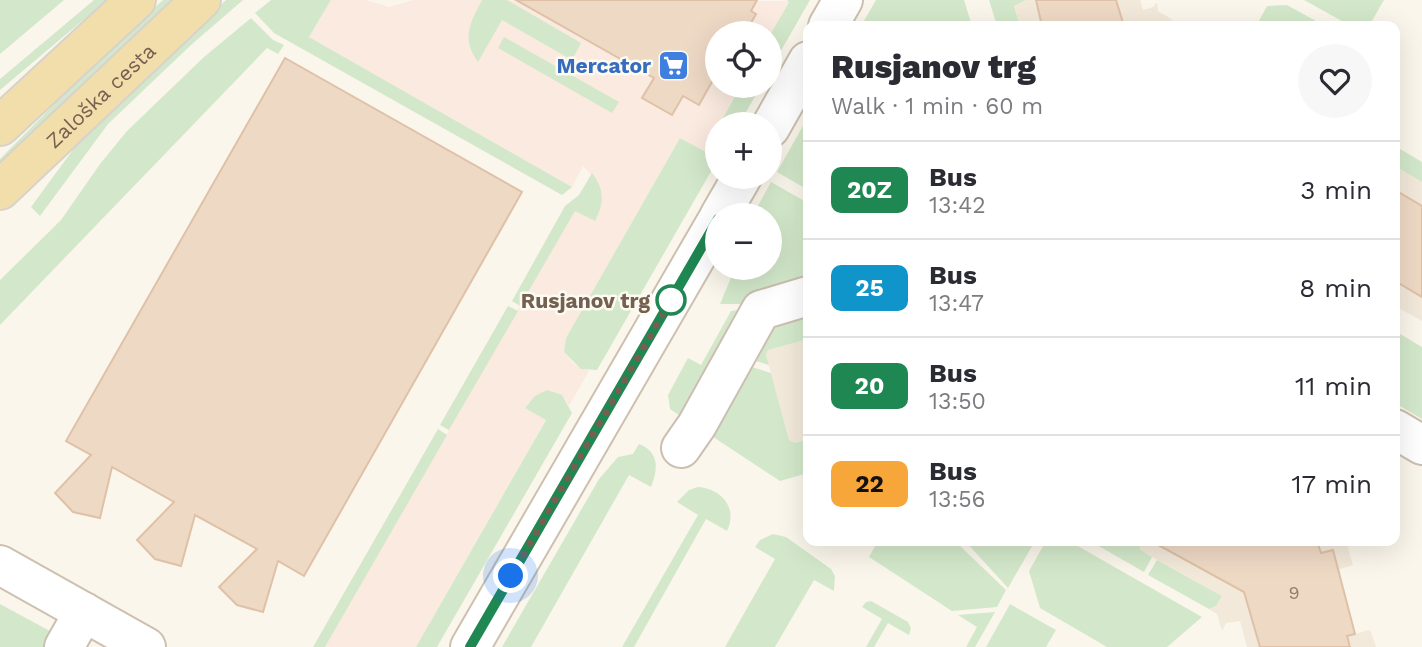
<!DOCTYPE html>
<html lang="en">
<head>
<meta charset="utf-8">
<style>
	:root { --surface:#fff; --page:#f7f7f7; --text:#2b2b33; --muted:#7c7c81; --line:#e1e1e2 }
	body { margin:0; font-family:"Work Sans",sans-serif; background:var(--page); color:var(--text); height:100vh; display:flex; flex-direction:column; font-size:26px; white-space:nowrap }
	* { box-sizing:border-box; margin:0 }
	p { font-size:23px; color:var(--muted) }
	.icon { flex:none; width:38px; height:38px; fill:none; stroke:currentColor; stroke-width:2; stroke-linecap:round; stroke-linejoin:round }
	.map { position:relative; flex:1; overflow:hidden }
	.drawer { position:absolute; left:803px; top:21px; width:597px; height:525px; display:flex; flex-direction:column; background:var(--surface); border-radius:14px; box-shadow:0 7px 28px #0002 }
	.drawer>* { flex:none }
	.badge { padding:0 14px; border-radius:10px; font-size:24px; line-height:46px }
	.buttons { position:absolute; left:705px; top:21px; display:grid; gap:14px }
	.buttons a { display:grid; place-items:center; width:77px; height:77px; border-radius:50%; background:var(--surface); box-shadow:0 7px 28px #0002; font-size:35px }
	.you { position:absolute; width:35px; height:35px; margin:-18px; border:5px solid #fff; border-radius:50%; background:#1a73e8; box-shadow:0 0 0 10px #1a73e833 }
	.map>.badge { position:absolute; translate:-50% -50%; box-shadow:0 0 0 4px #fff }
	.round { display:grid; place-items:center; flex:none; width:74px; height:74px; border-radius:37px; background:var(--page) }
	.headline { display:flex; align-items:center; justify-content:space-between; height:119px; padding:0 28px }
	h1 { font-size:33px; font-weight:800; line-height:52px }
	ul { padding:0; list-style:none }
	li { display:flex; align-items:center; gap:21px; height:98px; padding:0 28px; border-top:2px solid var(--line) }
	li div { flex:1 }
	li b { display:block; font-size:26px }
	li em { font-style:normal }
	li .badge { min-width:77px; font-weight:700; text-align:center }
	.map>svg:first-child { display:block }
	.residential { fill:#f2e9da }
	.commercial { fill:#faeae0 }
	.green { fill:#d3e8ca }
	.building { fill:#eed9c5; stroke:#dfc1a7; stroke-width:2 }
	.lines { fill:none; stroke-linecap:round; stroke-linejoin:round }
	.street-casing { stroke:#ccbfb1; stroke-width:42 }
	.secondary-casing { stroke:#cec0af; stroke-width:42 }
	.primary-casing { stroke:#d8d2ce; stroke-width:42 }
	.street { stroke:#fff; stroke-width:38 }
	.secondary { stroke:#fff; stroke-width:38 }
	.primary { stroke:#f2deab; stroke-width:38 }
	.line-casing { stroke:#fff; stroke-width:16 }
	.line { stroke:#1f8751; stroke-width:10 }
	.walk { stroke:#746050; stroke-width:7; stroke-dasharray:0 12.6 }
	.stop-dot { fill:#fff; stroke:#1f8751; stroke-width:3.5 }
	.labels { text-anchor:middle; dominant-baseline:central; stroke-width:5; stroke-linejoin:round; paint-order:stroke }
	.number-label { font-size:18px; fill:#927e6d }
	.shop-label { font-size:21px; font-weight:bold; fill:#366cbe; stroke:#fdfaf1; text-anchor:end }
	.street-label { font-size:21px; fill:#746050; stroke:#fdfaf1 }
	.stop-label { font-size:21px; font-weight:bold; fill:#746050; stroke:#fdfaf1; text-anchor:end }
</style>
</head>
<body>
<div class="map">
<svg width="1422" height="647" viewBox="0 0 1422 647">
	<rect width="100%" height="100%" fill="#fbf6eb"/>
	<g class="residential">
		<polygon points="1026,0 1140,0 1143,10 1153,7 1157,2 1158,11 1173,20 1151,26 1020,26 1014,5"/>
		<polygon points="1395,166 1422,182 1422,321 1395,306"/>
		<polygon points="808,339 808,439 794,443 789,440 766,355 768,350"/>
		<polygon points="1143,541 1346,541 1353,565 1330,572 1338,598 1345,596 1355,634 1369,630 1371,632 1376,647 1247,647 1240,621 1226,623 1222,631 1217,614 1209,609 1216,606 1222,596 1138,549"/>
	</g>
	<polygon class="commercial" points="331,0 366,0 389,7 413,0 789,1 770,35 718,33 718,86 741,86 721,120 727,124 718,124 717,158 680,138 566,338 564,352 575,365 589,371 569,406 565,399 525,408 546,419 416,647 325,647 575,210 595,221 598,181 583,166 572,187 309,37"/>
	<g class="green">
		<polygon points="0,0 64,0 0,54"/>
		<polygon points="94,0 107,0 0,90 0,79"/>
		<polygon points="163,0 173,0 112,56 0,167 0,159 107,51"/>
		<polygon points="226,0 243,0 191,45 108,124 40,216 31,207 83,136 151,67"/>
		<polygon points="271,0 331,0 309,37 572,187 562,195 274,33 255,13"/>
		<path d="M482,0H507L581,43L572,60L502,20L478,62C461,38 470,23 482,0Z"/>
		<polygon points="787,0 810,0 771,68 770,35 789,2"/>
		<polygon points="876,0 964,0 972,26 861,26"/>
		<polygon points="989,0 1026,0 1014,6 1020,26 997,26"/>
		<polygon points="1304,0 1384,0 1369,26 1351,26"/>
		<polygon points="1287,5 1325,26 1256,26 1267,6"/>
		<polygon points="251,18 273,40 284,45 278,54 267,48 0,325 0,280 61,220 100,164 127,131 204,57"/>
		<polygon points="504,37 619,102 612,113 498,48"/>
		<polygon points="741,86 761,86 739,124 727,124 721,121"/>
		<polygon points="808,117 808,190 777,172"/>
		<polygon points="680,138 717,158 717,161 597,370 581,369 564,352 566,338"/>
		<polygon points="1395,146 1422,162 1422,182 1395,166"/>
		<path d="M592,173C605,190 604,203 595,221L575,211L520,306L512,301L565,206L579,195Z"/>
		<polygon points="771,182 808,203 808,284 752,304 720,304 735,268 770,268 770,215 753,215"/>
		<polygon points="508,306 518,311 449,430 440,425"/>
		<polygon points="751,308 688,421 670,409 668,395 688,358 701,365 731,311"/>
		<polygon points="808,315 808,339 768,350 766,355 769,365 745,358 765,324"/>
		<polygon points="1395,331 1422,347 1422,419 1395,403"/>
		<polygon points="742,364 771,373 789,440 795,443 808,439 808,473 780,481 704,431"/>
		<polygon points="547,390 562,395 572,413 437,647 416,647 546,420 525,408 535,396"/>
		<polygon points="438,429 447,435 325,647 313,647"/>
		<path d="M639,444C660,452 658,470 651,487L629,475L531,647H502L599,479L618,457L633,454Z"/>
		<path d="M698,487C722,489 738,508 727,531L706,519L634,647H622L698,515L677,502L689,490Z"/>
		<polygon points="773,534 786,537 831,569 835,576 834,591 814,580 775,647 725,647 775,559 755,547 760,540"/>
		<polygon points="878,541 952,541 959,545 1006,590 997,607 952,611 869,557"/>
		<polygon points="965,541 1035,541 1008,588"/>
		<polygon points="1046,541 1069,541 1202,617 1167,647 1107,647 1040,608 1029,571"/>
		<polygon points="1090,541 1143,541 1139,549 1152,557 1144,572"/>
		<polygon points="1157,560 1222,596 1216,606 1209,609 1148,575"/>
		<polygon points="871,601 908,622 911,628 909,635 888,623 874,647 866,647 882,619 862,607 866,602"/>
		<polygon points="0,604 61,637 56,647 0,647"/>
		<polygon points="1010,604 1056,630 1046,647 986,647"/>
		<polygon points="995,612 975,647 966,647 977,627 958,615"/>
	</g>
	<g class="building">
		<polygon points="516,0 757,0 751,11 756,14 745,33 718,33 718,71 699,105 683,96 672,115 642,98 654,78"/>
		<polygon points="1036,0 1116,0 1124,26 1042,26"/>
		<polygon points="285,58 522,192 304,576 278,561 263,612 237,605 219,587 257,549 195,515 181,566 155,559 137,540 174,502 112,467 100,518 73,512 55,493 91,455 66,441"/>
		<polygon points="1395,190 1422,206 1422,297 1395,281"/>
		<polygon points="1151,541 1317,541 1321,553 1333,550 1355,634 1347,636 1350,647 1260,647 1244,592"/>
	</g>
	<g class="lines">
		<defs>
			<g id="street">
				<polyline points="1395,429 1422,445"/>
				<polyline points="681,448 697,425 761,310 808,296"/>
				<polyline points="64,647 84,612"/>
			</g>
			<g id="secondary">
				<polyline points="828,26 843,0"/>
				<polyline points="770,128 808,61"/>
				<polyline points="720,215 742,177"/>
				<polyline points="0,565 146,647"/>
				<polyline points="470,647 718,219"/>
			</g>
			<g id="primary">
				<polyline points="0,126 136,0"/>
				<path id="s1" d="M0,190L201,0"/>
			</g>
		</defs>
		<use href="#street" class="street-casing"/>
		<use href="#secondary" class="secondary-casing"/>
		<use href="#primary" class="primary-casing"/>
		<use href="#street" class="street"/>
		<use href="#secondary" class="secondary"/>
		<use href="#primary" class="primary"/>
	</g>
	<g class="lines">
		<defs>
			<polyline id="line" points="470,647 718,219"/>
		</defs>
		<use href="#line" class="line-casing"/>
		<use href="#line" class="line"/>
		<polyline class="walk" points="511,576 671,300"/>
	</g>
	<defs>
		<symbol id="supermarket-square" viewBox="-11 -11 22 22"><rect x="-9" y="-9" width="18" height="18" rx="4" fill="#3f7fe0" stroke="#fdfaf1"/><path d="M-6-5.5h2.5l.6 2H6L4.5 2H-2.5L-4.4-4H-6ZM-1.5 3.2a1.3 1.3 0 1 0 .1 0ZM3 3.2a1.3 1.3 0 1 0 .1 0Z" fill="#fff"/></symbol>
	</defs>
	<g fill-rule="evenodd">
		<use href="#supermarket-square" x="656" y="48" width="35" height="35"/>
	</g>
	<circle class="stop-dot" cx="671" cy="300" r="14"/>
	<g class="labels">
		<g class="number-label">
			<text x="1294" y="592">9</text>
		</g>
		<g class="shop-label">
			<text x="651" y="65">Mercator</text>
		</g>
		<g class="street-label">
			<text stroke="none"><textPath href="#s1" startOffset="138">Zaloška cesta</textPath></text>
		</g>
		<g class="stop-label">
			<text x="650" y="300">Rusjanov trg</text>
		</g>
	</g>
</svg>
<div class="buttons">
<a><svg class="icon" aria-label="locate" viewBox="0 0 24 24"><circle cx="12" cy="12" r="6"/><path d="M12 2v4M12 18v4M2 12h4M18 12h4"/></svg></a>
<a>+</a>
<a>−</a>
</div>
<div class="you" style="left:511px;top:576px"></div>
<section class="drawer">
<div class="headline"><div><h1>Rusjanov trg</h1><p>Walk · 1 min · 60 m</p></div><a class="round"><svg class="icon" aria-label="heart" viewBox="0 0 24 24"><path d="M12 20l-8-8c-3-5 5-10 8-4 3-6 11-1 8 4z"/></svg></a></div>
<ul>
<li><span class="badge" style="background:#1f8751;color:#fff">20Z</span><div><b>Bus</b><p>13:42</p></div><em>3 min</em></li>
<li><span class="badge" style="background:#1095ca;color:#fff">25</span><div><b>Bus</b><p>13:47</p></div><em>8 min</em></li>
<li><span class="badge" style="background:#1f8751;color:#fff">20</span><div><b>Bus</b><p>13:50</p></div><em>11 min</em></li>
<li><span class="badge" style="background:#f7a73a;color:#111">22</span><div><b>Bus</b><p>13:56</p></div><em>17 min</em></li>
</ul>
</section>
</div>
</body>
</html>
